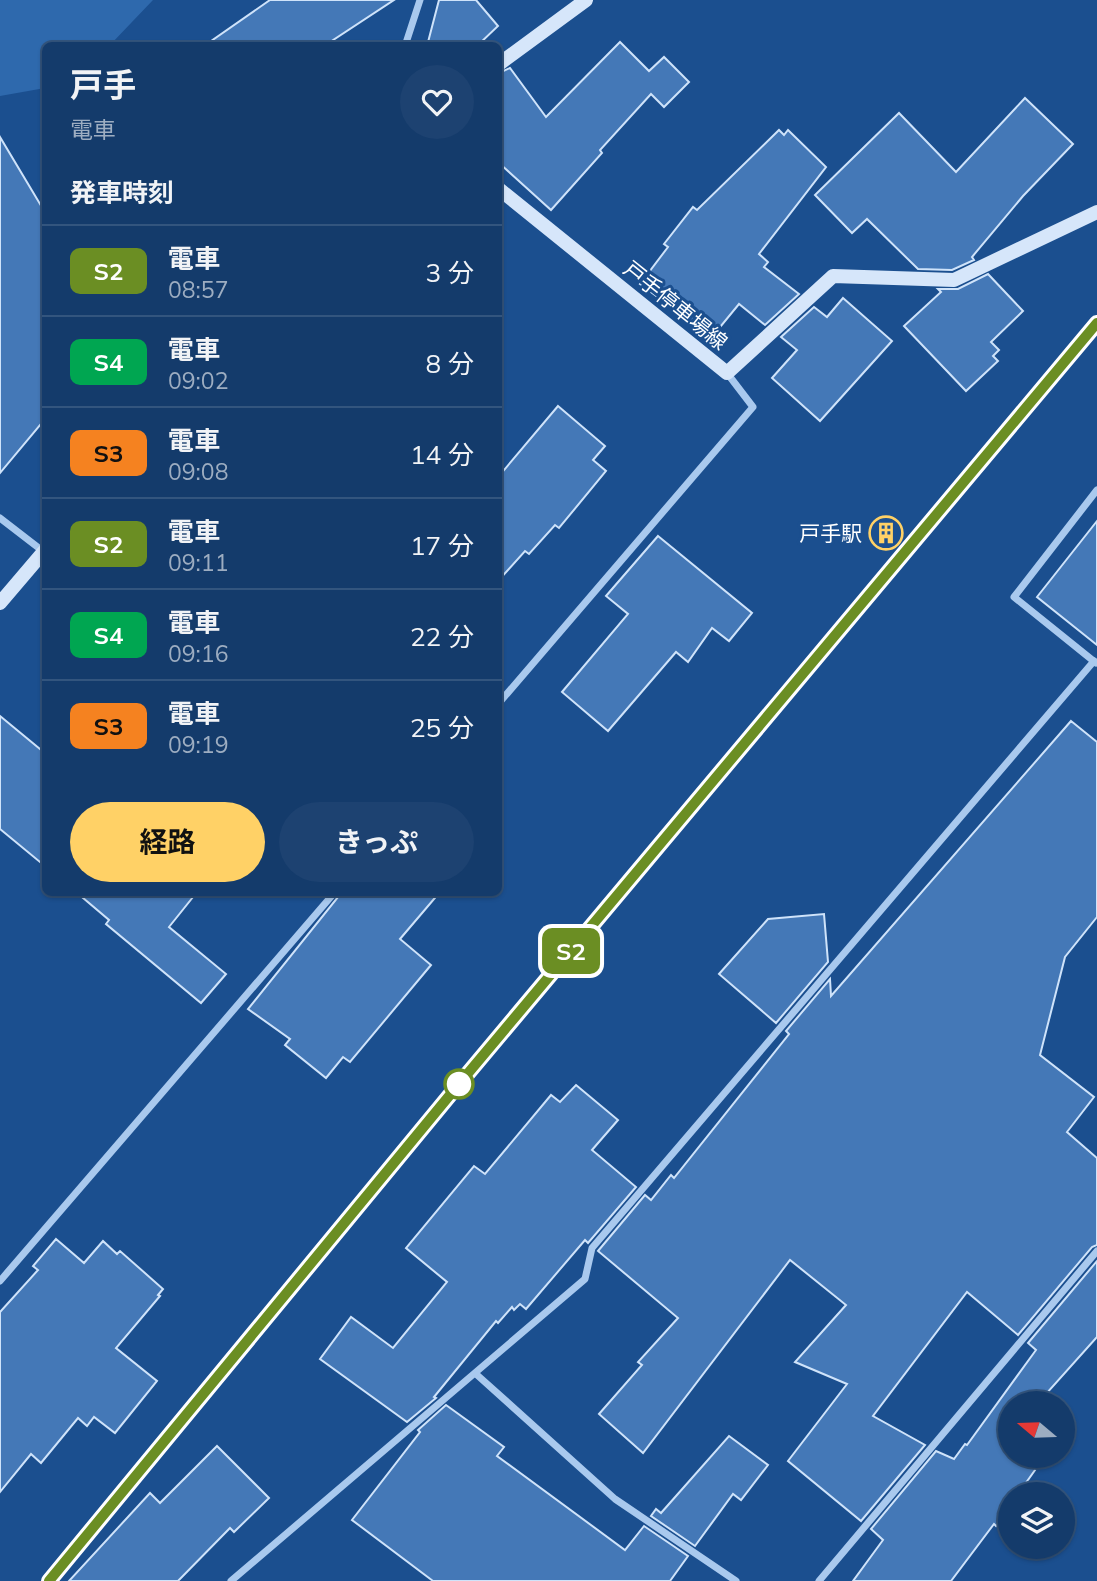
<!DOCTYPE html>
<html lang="ja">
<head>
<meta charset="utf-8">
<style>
	:root { --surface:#143b6b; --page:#1d4271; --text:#f1f3f6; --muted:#9dadc1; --line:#33557e; --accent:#ffd166 }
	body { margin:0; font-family:Mulish,"Noto Sans JP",sans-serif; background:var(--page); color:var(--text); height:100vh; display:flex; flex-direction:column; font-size:26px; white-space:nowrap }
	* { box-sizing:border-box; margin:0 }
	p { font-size:23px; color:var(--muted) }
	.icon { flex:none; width:38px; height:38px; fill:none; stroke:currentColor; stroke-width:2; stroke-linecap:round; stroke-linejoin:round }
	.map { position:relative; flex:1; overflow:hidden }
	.drawer { position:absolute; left:42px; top:42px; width:460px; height:854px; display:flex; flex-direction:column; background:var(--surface); border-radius:10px; box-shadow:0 2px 5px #0004,0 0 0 2px var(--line) }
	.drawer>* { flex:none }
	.badge { padding:0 14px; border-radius:10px; font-size:24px; line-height:46px }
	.needle { width:46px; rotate:289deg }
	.buttons { position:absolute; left:998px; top:1391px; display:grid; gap:14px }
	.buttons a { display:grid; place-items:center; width:77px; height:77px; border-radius:50%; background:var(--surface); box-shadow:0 2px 5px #0004,0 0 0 2px var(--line); font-size:35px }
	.map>.badge { position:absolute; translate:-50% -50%; box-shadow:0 0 0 4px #fff }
	h2 { padding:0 28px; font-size:26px; line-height:63px }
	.round { display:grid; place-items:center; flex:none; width:74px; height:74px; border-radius:37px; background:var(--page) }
	.summary { display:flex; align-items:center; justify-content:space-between; height:119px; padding:0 28px }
	h1 { font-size:33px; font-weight:700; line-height:52px }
	.action { display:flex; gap:14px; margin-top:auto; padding:14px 28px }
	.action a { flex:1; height:80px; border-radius:42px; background:var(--accent); color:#111; font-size:28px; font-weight:700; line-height:80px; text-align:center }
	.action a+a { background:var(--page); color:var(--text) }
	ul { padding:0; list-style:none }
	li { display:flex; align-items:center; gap:21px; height:91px; padding:0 28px; border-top:2px solid var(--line) }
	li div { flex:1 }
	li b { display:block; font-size:26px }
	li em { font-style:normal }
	li .badge { min-width:77px; font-weight:700; text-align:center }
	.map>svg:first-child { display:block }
	.green { fill:#2e69ad }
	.building { fill:#4478b7; stroke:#cfe3fa; stroke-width:2 }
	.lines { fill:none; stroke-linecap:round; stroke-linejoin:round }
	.minor { stroke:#a9c9ee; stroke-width:7 }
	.secondary { stroke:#d6e6fa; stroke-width:14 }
	.rail { stroke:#fff; stroke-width:5; stroke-dasharray:12 5; stroke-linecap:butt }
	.line-casing { stroke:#fff; stroke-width:16 }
	.line { stroke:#6b8e23; stroke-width:10 }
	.stop-dot { fill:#fff; stroke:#6b8e23; stroke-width:3.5 }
	.labels { text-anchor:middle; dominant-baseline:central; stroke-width:6; stroke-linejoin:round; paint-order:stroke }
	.street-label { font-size:21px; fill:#fff; stroke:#1b4f8f }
	.poi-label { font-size:21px; fill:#fff; stroke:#1b4f8f; text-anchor:end }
</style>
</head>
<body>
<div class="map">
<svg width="1097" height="1581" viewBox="0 0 1097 1581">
	<rect width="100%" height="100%" fill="#1b4f8f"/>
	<polygon class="green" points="0,0 153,0 110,45 46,46 45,88 0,96"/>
	<g class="building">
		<polygon points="270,0 394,0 324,46 204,46"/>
		<polygon points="439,0 476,0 498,26 477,46 427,46"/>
		<polygon points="620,42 649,71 664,57 689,82 664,107 651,94 600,150 602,153 551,210 499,163 499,73 510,68 546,117"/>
		<polygon points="1025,98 1073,144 1023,196 972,257 974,260 952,270 918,269 867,219 852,233 815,195 899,113 956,172"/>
		<polygon points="779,130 784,135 788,130 826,167 759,254 768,262 764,267 799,294 765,325 739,304 712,337 640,284 668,247 664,244 693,207 697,210"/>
		<polygon points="0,137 46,214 46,418 0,473"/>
		<polygon points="988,274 1023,311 991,342 999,350 993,356 998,361 966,391 904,326 941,292 938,289 958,289"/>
		<polygon points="843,298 892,341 820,421 772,378 797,350 781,337 814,307 827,317"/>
		<polygon points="558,406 605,446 593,460 606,471 559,528 555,525 529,554 525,551 499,580 499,476"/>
		<polygon points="1097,521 1097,645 1037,597"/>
		<polygon points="658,536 752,613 729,641 712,628 688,662 676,652 608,731 562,692 628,614 606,596"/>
		<polygon points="0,716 46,754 46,867 0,829"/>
		<polygon points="1071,721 1097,742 1097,917 1065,957 1040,1055 1094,1097 1067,1132 1097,1158 1097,1245 1092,1247 1018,1335 967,1292 873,1416 925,1445 861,1521 788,1461 847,1384 795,1362 846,1305 790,1260 643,1453 599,1414 642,1365 638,1362 678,1318 598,1251 645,1195 651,1200 671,1175 674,1178 789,1034 786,1031 830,979 831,996"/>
		<polygon points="76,892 197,892 169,927 226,974 201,1003 106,924 109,920"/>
		<polygon points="342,892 440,892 400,939 431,965 350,1062 343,1057 326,1078 285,1045 290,1039 248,1009"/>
		<polygon points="824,914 828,962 776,1023 719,974 768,919"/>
		<polygon points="576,1085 618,1120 592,1150 636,1187 588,1243 585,1240 526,1309 520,1304 514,1310 512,1307 498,1323 496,1321 434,1397 436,1398 407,1422 320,1359 351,1317 393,1348 447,1282 406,1248 474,1166 485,1174 551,1095 560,1102"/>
		<polygon points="56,1239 84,1263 103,1241 117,1254 120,1251 163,1289 158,1295 160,1296 116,1348 157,1381 115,1433 94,1417 87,1426 78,1418 41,1463 31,1454 0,1492 0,1312 38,1270 33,1266"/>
		<polygon points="1097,1261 1097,1337 1045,1395 1057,1404 1010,1404 1010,1456 1045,1456 1018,1494 1010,1494 1010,1506 996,1526 994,1524 951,1581 853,1581 883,1540 871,1529 936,1451 954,1459 965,1444 967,1445 1036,1350 1028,1343"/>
		<polygon points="446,1405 504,1447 497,1456 625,1550 644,1526 688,1556 670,1581 433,1581 352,1520 420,1432 418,1430"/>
		<polygon points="729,1436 768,1465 741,1500 733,1494 695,1546 651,1516 656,1509 661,1513"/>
		<polygon points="217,1446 269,1498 234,1532 230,1528 178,1581 69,1581 150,1493 160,1503"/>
	</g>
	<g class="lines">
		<g class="minor">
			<polyline points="405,46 420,0"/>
			<polyline points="0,518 44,552"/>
			<polyline points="1096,663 1014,597 1097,490"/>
			<polyline points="499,703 753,407 727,373"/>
			<polyline points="0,1281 335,892"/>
			<polyline points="476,1374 615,1499 736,1581"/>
			<polyline points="231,1581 585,1279 592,1248 1094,661"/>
			<polyline points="819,1581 1097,1251"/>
		</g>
		<g class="secondary">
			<polyline points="499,64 586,0"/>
			<polyline points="499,189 727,373 833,276 954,280 1097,212"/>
			<polyline points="0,603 46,549"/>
		</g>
		<polyline class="rail" points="49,1581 459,1084 1097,323"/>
	</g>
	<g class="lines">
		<defs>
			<polyline id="line" points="49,1581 459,1084 1097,323"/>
		</defs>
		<use href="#line" class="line-casing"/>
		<use href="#line" class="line"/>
	</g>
	<defs>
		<symbol id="building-ring" viewBox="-11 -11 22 22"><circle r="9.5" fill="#1b4f8f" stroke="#ffd166" stroke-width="1.5"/><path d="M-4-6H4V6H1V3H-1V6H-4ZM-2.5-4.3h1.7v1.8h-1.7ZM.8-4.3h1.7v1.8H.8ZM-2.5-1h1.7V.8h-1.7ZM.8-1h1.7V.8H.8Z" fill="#ffd166"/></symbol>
	</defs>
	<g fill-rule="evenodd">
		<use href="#building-ring" x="867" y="514" width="38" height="38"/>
	</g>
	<circle class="stop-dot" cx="459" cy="1084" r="14"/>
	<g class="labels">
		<g class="street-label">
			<text transform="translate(676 305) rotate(39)">戸手停車場線</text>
		</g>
		<g class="poi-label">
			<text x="862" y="533">戸手駅</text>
		</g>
	</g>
</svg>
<div class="buttons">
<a><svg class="needle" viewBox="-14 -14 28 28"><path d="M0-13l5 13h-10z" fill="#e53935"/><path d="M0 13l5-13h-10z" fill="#9dadc1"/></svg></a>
<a><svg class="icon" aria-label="layers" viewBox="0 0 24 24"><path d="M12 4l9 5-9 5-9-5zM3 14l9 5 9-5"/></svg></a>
</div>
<b class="badge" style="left:571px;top:951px;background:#6b8e23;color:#fff">S2</b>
<section class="drawer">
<div class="summary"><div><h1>戸手</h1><p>電車</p></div><a class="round"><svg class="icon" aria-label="heart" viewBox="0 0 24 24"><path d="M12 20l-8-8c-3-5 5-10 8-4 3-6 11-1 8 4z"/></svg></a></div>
<h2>発車時刻</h2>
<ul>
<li><span class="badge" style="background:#6b8e23;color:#fff">S2</span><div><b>電車</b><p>08:57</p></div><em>3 分</em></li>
<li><span class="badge" style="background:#00a651;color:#fff">S4</span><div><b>電車</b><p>09:02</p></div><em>8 分</em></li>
<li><span class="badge" style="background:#f58220;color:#111">S3</span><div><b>電車</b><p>09:08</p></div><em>14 分</em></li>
<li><span class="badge" style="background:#6b8e23;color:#fff">S2</span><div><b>電車</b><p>09:11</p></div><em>17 分</em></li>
<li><span class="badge" style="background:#00a651;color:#fff">S4</span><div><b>電車</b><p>09:16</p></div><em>22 分</em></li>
<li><span class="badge" style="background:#f58220;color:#111">S3</span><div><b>電車</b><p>09:19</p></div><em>25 分</em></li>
</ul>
<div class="action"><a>経路</a><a>きっぷ</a></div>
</section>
</div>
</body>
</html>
